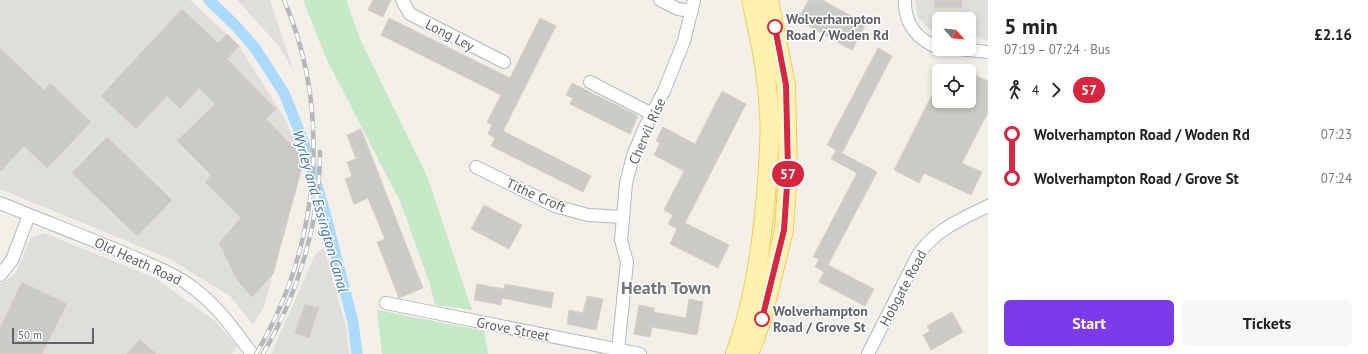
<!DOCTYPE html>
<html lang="en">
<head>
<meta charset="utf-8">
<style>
	:root { --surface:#fff; --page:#f6f6f6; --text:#222; --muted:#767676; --accent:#7c3aed }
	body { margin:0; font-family:"PT Sans",sans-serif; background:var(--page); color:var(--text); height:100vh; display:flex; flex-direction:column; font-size:15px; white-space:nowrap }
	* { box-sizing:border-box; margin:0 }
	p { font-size:13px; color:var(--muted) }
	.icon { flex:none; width:22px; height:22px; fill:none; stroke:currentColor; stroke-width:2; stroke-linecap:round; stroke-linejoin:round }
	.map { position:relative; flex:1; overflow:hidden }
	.sheet { display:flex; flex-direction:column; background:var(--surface); width:380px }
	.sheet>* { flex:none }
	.badge { padding:0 8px; border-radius:13px; font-size:14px; line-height:26px }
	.needle { width:26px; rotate:117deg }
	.tools { position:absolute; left:932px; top:12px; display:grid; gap:8px }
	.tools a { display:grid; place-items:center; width:44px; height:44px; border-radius:6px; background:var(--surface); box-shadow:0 2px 6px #0003; font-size:20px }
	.scale { position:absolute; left:12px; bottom:10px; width:82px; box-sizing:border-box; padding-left:4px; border:2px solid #5f6368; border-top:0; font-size:11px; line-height:14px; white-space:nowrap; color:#5f6368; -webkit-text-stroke:3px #fff; paint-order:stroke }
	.map>.badge { position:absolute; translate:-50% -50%; box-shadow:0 0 0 2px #fff }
	.legs { display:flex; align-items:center; gap:6px; height:44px; padding:0 16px; font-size:13px }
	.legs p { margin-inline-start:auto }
	.headline { display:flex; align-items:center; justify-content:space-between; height:68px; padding:0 16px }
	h1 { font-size:22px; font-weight:700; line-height:30px }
	.cta { display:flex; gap:8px; margin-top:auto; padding:8px 16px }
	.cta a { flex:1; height:46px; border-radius:6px; background:var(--accent); color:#fff; font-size:16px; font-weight:700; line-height:46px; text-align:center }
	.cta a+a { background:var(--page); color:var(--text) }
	ul { padding:0 16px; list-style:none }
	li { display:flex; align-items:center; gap:14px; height:44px; font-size:15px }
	li i { display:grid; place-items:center; width:6px; height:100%; margin:0 5px; background:currentColor }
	li i::after { content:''; width:10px; height:10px; margin:-5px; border:3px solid; border-radius:50%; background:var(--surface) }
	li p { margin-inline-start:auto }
	li:first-child i { background:linear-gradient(#0000 50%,currentColor 0) }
	li:last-child i { background:linear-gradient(currentColor 50%,#0000 0) }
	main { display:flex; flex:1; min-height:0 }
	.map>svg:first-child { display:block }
	.industrial { fill:#e0deda }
	.green { fill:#c5e8c5 }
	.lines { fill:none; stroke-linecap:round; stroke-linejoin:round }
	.canal { stroke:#aadaff; stroke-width:11 }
	.building { fill:#cccac5; stroke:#d6d1c6 }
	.minor-casing { stroke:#b5b8bc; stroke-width:14 }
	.primary-casing { stroke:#f2c960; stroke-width:20 }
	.minor { stroke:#fff; stroke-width:12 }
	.primary { stroke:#fff2af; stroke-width:18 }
	.rail-casing { stroke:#b6b7b8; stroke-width:4.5 }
	.rail { stroke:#fff; stroke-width:3; stroke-dasharray:9; stroke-linecap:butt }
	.line-1-casing { stroke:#fff; stroke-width:9 }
	.line-1 { stroke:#d7263d; stroke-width:6 }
	.stop-1-dot { fill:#fff; stroke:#d7263d; stroke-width:2 }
	.labels { text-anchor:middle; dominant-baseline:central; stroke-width:3; stroke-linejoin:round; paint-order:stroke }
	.stop-label { font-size:14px; font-weight:bold; fill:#5f6368; stroke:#fff; text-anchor:start }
	.street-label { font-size:14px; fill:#5f6368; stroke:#fff }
	.water-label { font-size:15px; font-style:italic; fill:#4174aa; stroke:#fff }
	.district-label { font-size:18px; font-weight:bold; fill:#70757a; stroke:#fff }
</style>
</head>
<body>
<main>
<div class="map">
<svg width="988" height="354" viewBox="0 0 988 354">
	<rect width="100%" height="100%" fill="#f1efe8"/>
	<g class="industrial">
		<polygon points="0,0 190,0 239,46 282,114 303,157 302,167 264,306 253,325 230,296 168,258 0,189"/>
		<polygon points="237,0 270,0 294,72 278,45"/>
		<polygon points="915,0 988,0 988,41 978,37 969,38 969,19 939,19 939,34 928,28 918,17"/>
		<polygon points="44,233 155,278 214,320 237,346 232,354 0,354 0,284 15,274 31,238"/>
		<polygon points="324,248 346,327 349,354 271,354 316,253"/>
	</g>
	<g class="green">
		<polygon points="303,0 346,0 360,39 428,178 472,310 435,305 430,284 400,201 326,58"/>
		<polygon points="377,310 484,331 488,354 382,354"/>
	</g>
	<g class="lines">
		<polyline class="canal" points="209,0 235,25 255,48 284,93 304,143 324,209 353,322 357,354"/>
	</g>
	<g class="building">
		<polygon points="373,0 391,0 383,17 368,10"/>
		<polygon points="809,0 822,0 866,24 852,50 797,20"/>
		<polygon points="935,0 962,0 962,8 934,8"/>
		<polygon points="182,9 218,43 227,34 239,46 227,59 276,109 266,119 303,157 302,167 273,274 252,297 237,280 219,243 241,218 205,182 211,175 177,141 215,104 199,88 180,109 167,96 136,129 101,96"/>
		<polygon points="389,18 510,78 540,18 556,26 503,131 591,176 583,192 491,146 495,138 488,134 492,125 487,122 501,95 381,35"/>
		<polygon points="0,48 44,90 50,83 91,122 47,168 24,146 0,172"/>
		<polygon points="878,48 892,56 842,153 827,145"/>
		<polygon points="969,72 988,81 988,112 962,163 982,172 971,195 924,173 919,183 894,170 939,81 939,101 969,101"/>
		<polygon points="572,83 638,116 630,134 570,104 573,98 566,95"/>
		<polygon points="722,91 746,104 685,223 729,245 718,268 670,244 677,229 668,224 673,215 664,210 684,171 654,155 660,143 656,141 663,127 695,144"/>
		<polygon points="361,129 423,288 399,298 377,242 385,239 368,198 354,204 345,179 352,176 347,162 356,159 347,135"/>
		<polygon points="107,137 172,200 137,236 72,173"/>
		<polygon points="836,150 877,172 828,265 874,289 865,306 819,282 824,272 815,267 819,259 813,257 857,173 831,159"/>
		<polygon points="484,205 522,225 509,249 471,229"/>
		<polygon points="22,282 67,304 42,354 0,354 0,328"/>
		<polygon points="477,284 504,289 505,284 554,293 551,308 502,298 501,305 474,300"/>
		<polygon points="587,296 603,299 596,330 567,324 569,310 583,313"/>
		<polygon points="689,299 703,302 697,335 652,327 650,337 634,334 639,305 654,308 654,312 686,318"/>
		<polygon points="305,304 319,308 309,338 295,333"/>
		<polygon points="952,312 963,332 931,350 923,335 930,331 927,326"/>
		<polygon points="140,339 156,354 127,354"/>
	</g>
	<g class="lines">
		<defs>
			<g id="minor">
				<polyline points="402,0 410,14 504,62"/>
				<polyline points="660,0 678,9 692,11"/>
				<path d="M905,0C904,24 918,40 939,48"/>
				<polyline points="959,49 988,52"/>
				<polyline points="590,82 652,114"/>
				<polyline points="476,167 555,206 588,215 623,217"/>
				<path d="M0,203C46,222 92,239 138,259C158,268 179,276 196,290C219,308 235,331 252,354"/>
				<polyline points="0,275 12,260 29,215"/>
				<polyline points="386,303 640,354"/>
				<polyline points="618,350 627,262 621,240 626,183 633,156 644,129 664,91 684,41 694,0"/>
				<path d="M868,354L918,255C936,229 960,220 988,206"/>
			</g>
			<g id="primary">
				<path d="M735,354C755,299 763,239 767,181C769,154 771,126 768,99C766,65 758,33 751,0"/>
				<polyline points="749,354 762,319 784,230 788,171 786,85 769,0"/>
			</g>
		</defs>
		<use href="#minor" class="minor-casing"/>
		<use href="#primary" class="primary-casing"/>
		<use href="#minor" class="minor"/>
		<use href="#primary" class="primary"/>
		<defs>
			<g id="rail">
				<path d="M256,354C319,248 333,114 284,0"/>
				<path d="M263,354C298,295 320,221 320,152"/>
			</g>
		</defs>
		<use href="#rail" class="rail-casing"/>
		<use href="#rail" class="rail"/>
	</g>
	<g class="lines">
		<defs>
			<polyline id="line-1" points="762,319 784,230 788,171 786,85 775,27"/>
		</defs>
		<use href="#line-1" class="line-1-casing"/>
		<use href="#line-1" class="line-1"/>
	</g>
	<g class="stop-1-dot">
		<circle cx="775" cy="27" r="7"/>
		<circle cx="762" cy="319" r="7"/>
	</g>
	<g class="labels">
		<g class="stop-label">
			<text x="786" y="19">Wolverhampton<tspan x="786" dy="16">Road / Woden Rd</tspan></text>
			<text x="773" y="311">Wolverhampton<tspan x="773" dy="16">Road / Grove St</tspan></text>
		</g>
		<g class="street-label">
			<text transform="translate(450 35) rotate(27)">Long Ley</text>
			<text transform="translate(647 131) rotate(-66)">Chervil Rise</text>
			<text transform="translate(536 195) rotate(24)">Tithe Croft</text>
			<text transform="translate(138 261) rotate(25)">Old Heath Road</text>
			<text transform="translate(903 288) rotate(-62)">Hobgate Road</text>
			<text transform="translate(513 329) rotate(11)">Grove Street</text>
		</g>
		<g class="water-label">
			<text transform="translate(321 211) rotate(74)">Wyrley and Essington Canal</text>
		</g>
		<g class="district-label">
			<text x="666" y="287">Heath Town</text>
		</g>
	</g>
</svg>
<div class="tools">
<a><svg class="needle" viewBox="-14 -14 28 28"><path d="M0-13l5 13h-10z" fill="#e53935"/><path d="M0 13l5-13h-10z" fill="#767676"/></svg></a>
<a><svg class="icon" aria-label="locate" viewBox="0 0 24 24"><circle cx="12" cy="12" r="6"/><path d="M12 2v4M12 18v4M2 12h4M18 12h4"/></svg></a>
</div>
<div class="scale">50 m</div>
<b class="badge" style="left:788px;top:174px;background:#d7263d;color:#fff">57</b>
</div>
<section class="sheet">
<div class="headline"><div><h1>5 min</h1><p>07:19 – 07:24 · Bus</p></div><b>£2.16</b></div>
<div class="legs"><svg class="icon" aria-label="walk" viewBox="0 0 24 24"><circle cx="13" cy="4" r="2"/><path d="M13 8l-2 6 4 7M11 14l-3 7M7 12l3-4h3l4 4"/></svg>4<svg class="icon" aria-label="forward" viewBox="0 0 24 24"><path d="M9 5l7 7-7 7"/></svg><b class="badge" style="background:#d7263d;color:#fff">57</b></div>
<ul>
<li><i style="color:#d7263d"></i><b>Wolverhampton Road / Woden Rd</b><p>07:23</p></li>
<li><i style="color:#d7263d"></i><b>Wolverhampton Road / Grove St</b><p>07:24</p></li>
</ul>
<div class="cta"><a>Start</a><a>Tickets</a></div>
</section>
</main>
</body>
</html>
